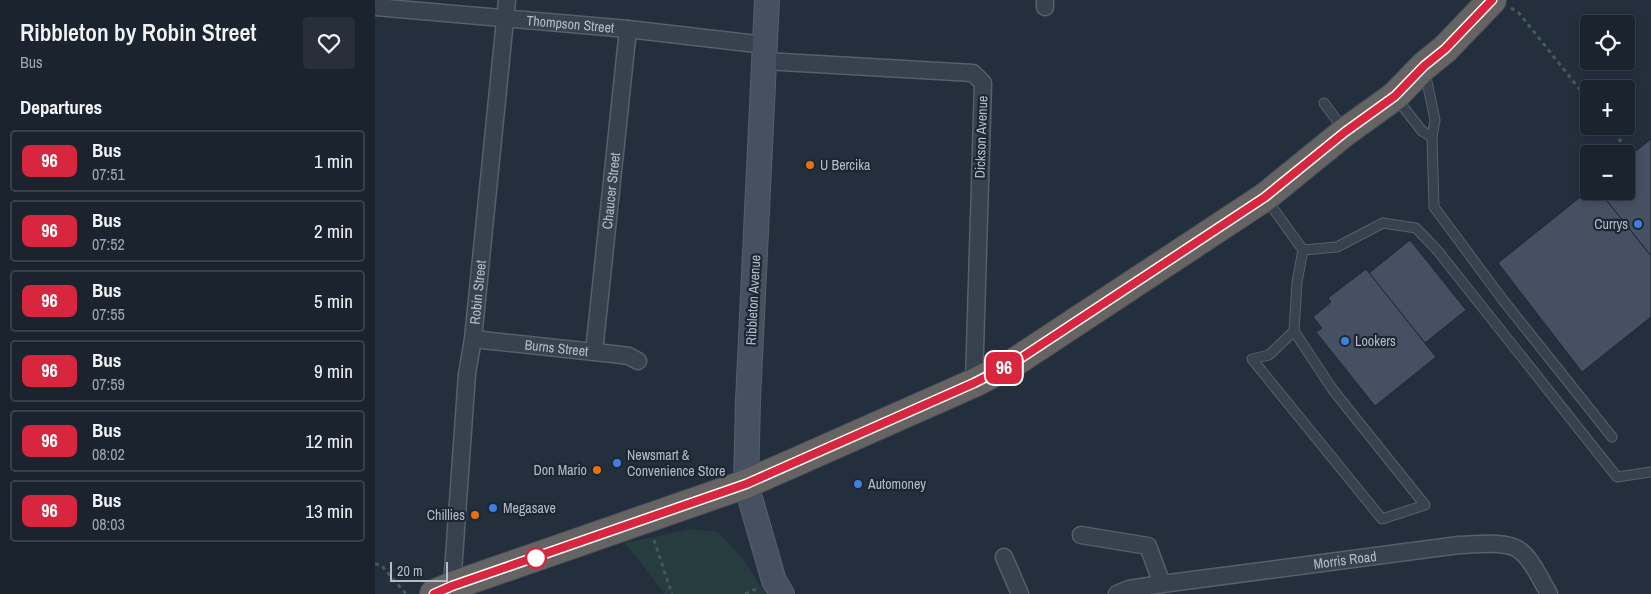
<!DOCTYPE html>
<html lang="en">
<head>
<meta charset="utf-8">
<style>
	:root { --surface:#1b232e; --page:#282f3a; --text:#f1f3f6; --muted:#a0a4aa; --line:#39404a }
	body { margin:0; font-family:"Archivo Narrow",sans-serif; background:var(--page); color:var(--text); height:100vh; display:flex; flex-direction:column; font-size:19px; white-space:nowrap }
	* { box-sizing:border-box; margin:0 }
	p { font-size:16px; color:var(--muted) }
	.icon { flex:none; width:28px; height:28px; fill:none; stroke:currentColor; stroke-width:2; stroke-linecap:round; stroke-linejoin:round }
	.map { position:relative; flex:1; overflow:hidden }
	.sheet { display:flex; flex-direction:column; background:var(--surface); width:375px }
	.sheet>* { flex:none }
	.badge { padding:0 10px; border-radius:8px; font-size:18px; line-height:32px }
	.tools { position:absolute; left:1205px; top:15px; display:grid; gap:10px }
	.tools a { display:grid; place-items:center; width:55px; height:55px; border-radius:5px; background:var(--surface); box-shadow:0 2px 8px #0003,0 0 0 1px var(--line); font-size:25px }
	.scale { position:absolute; left:15px; bottom:12px; width:58px; box-sizing:border-box; padding-left:5px; border:2px solid #b4bcc9; border-top:0; font-size:14px; line-height:18px; white-space:nowrap; color:#b4bcc9; -webkit-text-stroke:4px #1d2633; paint-order:stroke }
	.map>.badge { position:absolute; translate:-50% -50%; box-shadow:0 0 0 2px #fff }
	h2 { padding:0 20px; font-size:19px; line-height:45px }
	.round { display:grid; place-items:center; flex:none; width:52px; height:52px; border-radius:5px; background:var(--page) }
	.headline { display:flex; align-items:center; justify-content:space-between; height:85px; padding:0 20px }
	h1 { font-size:24px; font-weight:600; line-height:38px }
	ul { padding:0; list-style:none }
	li { display:flex; align-items:center; gap:15px; height:62px; margin:0 10px 8px; padding:0 10px; border:2px solid var(--line); border-radius:5px }
	li div { flex:1 }
	li b { display:block; font-size:19px }
	li em { font-style:normal }
	li .badge { min-width:55px; font-weight:700; text-align:center }
	main { display:flex; flex:1; min-height:0 }
	.map>svg:first-child { display:block }
	.green { fill:#263c3f }
	.building { fill:#455162; stroke:#1f2835 }
	.lines { fill:none; stroke-linecap:round; stroke-linejoin:round }
	.service-casing { stroke:#565f6c; stroke-width:11 }
	.minor-casing { stroke:#565f6c; stroke-width:19 }
	.secondary-casing { stroke:#565f6c; stroke-width:26 }
	.trunk-casing { stroke:#434c59; stroke-width:30 }
	.path { stroke:#44595c; stroke-width:3; stroke-dasharray:4 4; stroke-linecap:butt }
	.service { stroke:#38414e; stroke-width:9 }
	.minor { stroke:#38414e; stroke-width:16 }
	.secondary { stroke:#465061; stroke-width:24 }
	.trunk { stroke:#656462; stroke-width:28 }
	.line-casing { stroke:#fff; stroke-width:11 }
	.line { stroke:#d7263d; stroke-width:8 }
	.food-dot { fill:#e8710a; stroke:#1d2633; stroke-width:2 }
	.shop-dot { fill:#3f7fe0; stroke:#1d2633; stroke-width:2 }
	.stop-dot { fill:#fff; stroke:#d7263d; stroke-width:2.5 }
	.labels { text-anchor:middle; dominant-baseline:central; stroke-width:4.5; stroke-linejoin:round; paint-order:stroke }
	.street-label { font-size:14px; fill:#b4bcc9; stroke:#1d2633 }
	.poi-label { font-size:14px; fill:#b4bcc9; stroke:#1d2633; text-anchor:start }
</style>
</head>
<body>
<main>
<section class="sheet">
<div class="headline"><div><h1>Ribbleton by Robin Street</h1><p>Bus</p></div><a class="round"><svg class="icon" aria-label="heart" viewBox="0 0 24 24"><path d="M12 20l-8-8c-3-5 5-10 8-4 3-6 11-1 8 4z"/></svg></a></div>
<h2>Departures</h2>
<ul>
<li><span class="badge" style="background:#d7263d;color:#fff">96</span><div><b>Bus</b><p>07:51</p></div><em>1 min</em></li>
<li><span class="badge" style="background:#d7263d;color:#fff">96</span><div><b>Bus</b><p>07:52</p></div><em>2 min</em></li>
<li><span class="badge" style="background:#d7263d;color:#fff">96</span><div><b>Bus</b><p>07:55</p></div><em>5 min</em></li>
<li><span class="badge" style="background:#d7263d;color:#fff">96</span><div><b>Bus</b><p>07:59</p></div><em>9 min</em></li>
<li><span class="badge" style="background:#d7263d;color:#fff">96</span><div><b>Bus</b><p>08:02</p></div><em>12 min</em></li>
<li><span class="badge" style="background:#d7263d;color:#fff">96</span><div><b>Bus</b><p>08:03</p></div><em>13 min</em></li>
</ul>
</section>
<div class="map">
<svg width="1276" height="594" viewBox="0 0 1276 594">
	<rect width="100%" height="100%" fill="#242f3e"/>
	<polygon class="green" points="315,529 343,532 369,560 390,594 290,594 250,543"/>
	<g class="building">
		<polygon points="1276,139 1276,256 1224,191 1251,191 1251,159"/>
		<polygon points="1214,190 1224,191 1276,256 1276,317 1207,372 1123,263"/>
		<polygon points="1035,240 1091,310 1050,343 994,273"/>
		<polygon points="991,269 1061,357 1000,406 941,332 947,328 938,317 956,302 953,298"/>
	</g>
	<g class="lines">
		<defs>
			<g id="service">
				<polyline points="1050,72 1060,120 1057,137 1059,207 1128,300 1237,437"/>
				<polyline points="1022,99 1047,131 1057,137"/>
				<polyline points="949,103 969,130"/>
				<polyline points="892,200 928,250 922,282 919,331 958,390 1050,505 1007,519 877,359 894,355 919,331"/>
				<polyline points="928,250 962,247 1008,223 1041,228 1062,250 1242,477 1276,472"/>
			</g>
			<g id="minor">
				<path id="s1" d="M0,7L253,29L390,45"/>
				<polyline points="670,7 670,0"/>
				<polyline points="390,61 598,73 608,83 599,383"/>
				<path id="s2" d="M98,339L238,354L254,356L263,361"/>
				<path id="s3" d="M219,352L253,29"/>
				<polyline points="706,535 773,546 787,584"/>
				<polyline points="629,557 645,594"/>
				<path id="s4" d="M77,586L92,374L98,339L132,0"/>
				<path id="s5" d="M742,594L754,589L787,584L1084,545C1145,542 1145,540 1174,594"/>
			</g>
			<polyline id="secondary" points="392,0 373,400 371,484 399,581 407,594"/>
			<polyline id="trunk" points="59,594 77,586 371,484 599,383 640,362 890,197 970,132 1020,96 1049,66 1070,49 1117,0"/>
		</defs>
		<use href="#service" class="service-casing"/>
		<use href="#minor" class="minor-casing"/>
		<use href="#secondary" class="secondary-casing"/>
		<use href="#trunk" class="trunk-casing"/>
		<g class="path">
			<polyline points="1136,8 1144,13 1214,101"/>
			<polyline points="1234,126 1250,147"/>
			<polyline points="279,540 297,594"/>
			<polyline points="0,564 6,565 31,594"/>
			<polyline points="370,594 381,589"/>
		</g>
		<use href="#service" class="service"/>
		<use href="#minor" class="minor"/>
		<use href="#secondary" class="secondary"/>
		<use href="#trunk" class="trunk"/>
	</g>
	<g class="lines">
		<defs>
			<polyline id="line" points="59,594 77,586 371,484 599,383 640,362 890,197 970,132 1020,96 1049,66 1070,49 1117,0"/>
		</defs>
		<use href="#line" class="line-casing"/>
		<use href="#line" class="line"/>
	</g>
	<g class="food-dot">
		<circle cx="435" cy="165" r="5"/>
		<circle cx="222" cy="470" r="5"/>
		<circle cx="100" cy="515" r="5"/>
	</g>
	<g class="shop-dot">
		<circle cx="1263" cy="224" r="5"/>
		<circle cx="970" cy="341" r="5"/>
		<circle cx="242" cy="463" r="5"/>
		<circle cx="483" cy="484" r="5"/>
		<circle cx="118" cy="508" r="5"/>
	</g>
	<circle class="stop-dot" cx="161" cy="558" r="10"/>
	<g class="labels">
		<g class="street-label">
			<text stroke="none"><textPath href="#s1" startOffset="196">Thompson Street</textPath></text>
			<text transform="translate(606 137) rotate(-88)">Dickson Avenue</text>
			<text stroke="none"><textPath href="#s3" startOffset="162">Chaucer Street</textPath></text>
			<text stroke="none"><textPath href="#s4" startOffset="295">Robin Street</textPath></text>
			<text transform="translate(378 300) rotate(-87)">Ribbleton Avenue</text>
			<text stroke="none"><textPath href="#s2" startOffset="84">Burns Street</textPath></text>
			<text stroke="none"><textPath href="#s5" startOffset="231">Morris Road</textPath></text>
		</g>
		<g class="poi-label">
			<text x="445" y="165">U Bercika</text>
			<text x="1253" y="224" text-anchor="end">Currys</text>
			<text x="980" y="341">Lookers</text>
			<text x="252" y="455">Newsmart &amp;<tspan x="252" dy="16">Convenience Store</tspan></text>
			<text x="212" y="470" text-anchor="end">Don Mario</text>
			<text x="493" y="484">Automoney</text>
			<text x="128" y="508">Megasave</text>
			<text x="90" y="515" text-anchor="end">Chillies</text>
		</g>
	</g>
</svg>
<div class="tools">
<a><svg class="icon" aria-label="locate" viewBox="0 0 24 24"><circle cx="12" cy="12" r="6"/><path d="M12 2v4M12 18v4M2 12h4M18 12h4"/></svg></a>
<a>+</a>
<a>−</a>
</div>
<div class="scale">20 m</div>
<b class="badge" style="left:629px;top:368px;background:#d7263d;color:#fff">96</b>
</div>
</main>
</body>
</html>
